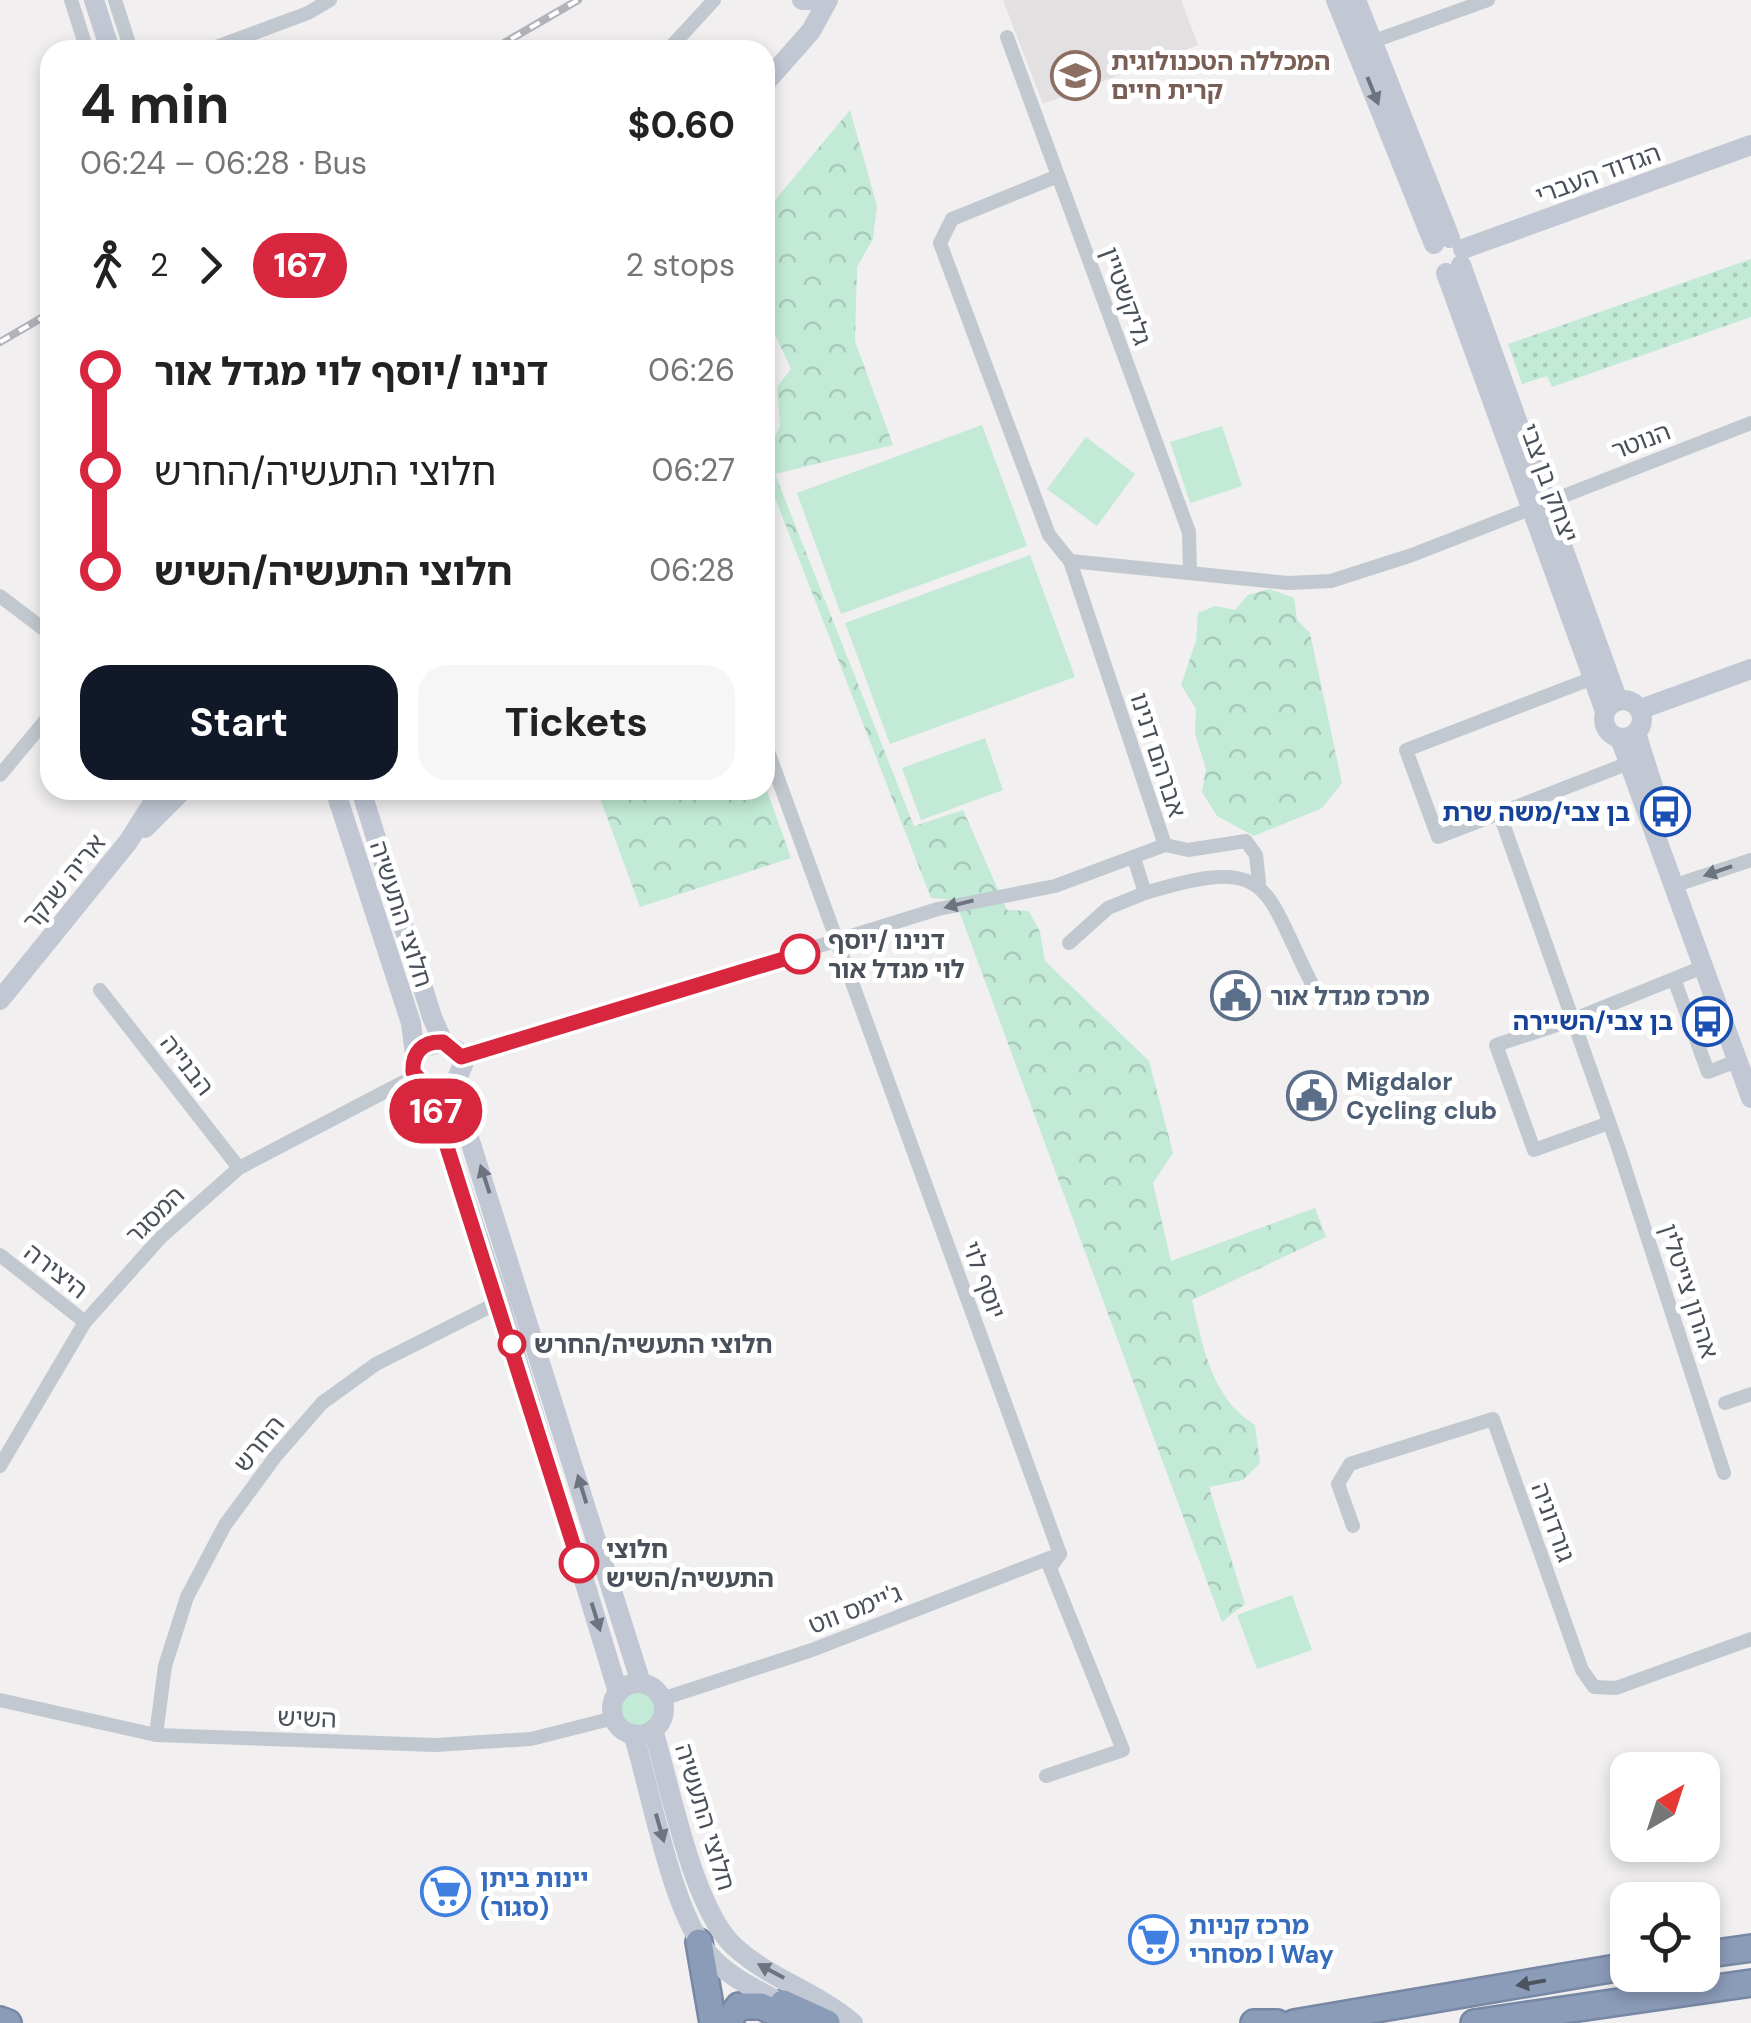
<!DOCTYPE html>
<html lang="en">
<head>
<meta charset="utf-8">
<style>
	:root { --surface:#fff; --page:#f6f6f6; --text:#222; --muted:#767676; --accent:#111827 }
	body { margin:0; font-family:"DM Sans","Noto Sans Hebrew",sans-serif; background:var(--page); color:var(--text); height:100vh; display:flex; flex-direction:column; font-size:38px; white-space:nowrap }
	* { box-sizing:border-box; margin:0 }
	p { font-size:32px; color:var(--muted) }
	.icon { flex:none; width:55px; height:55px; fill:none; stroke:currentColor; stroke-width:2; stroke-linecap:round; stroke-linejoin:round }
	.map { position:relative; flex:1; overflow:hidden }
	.panel { position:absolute; left:40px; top:40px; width:735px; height:760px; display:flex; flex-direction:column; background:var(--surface); border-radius:30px; box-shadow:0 5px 15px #0003 }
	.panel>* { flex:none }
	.badge { padding:0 20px; border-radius:32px; font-size:35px; line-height:65px }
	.needle { width:65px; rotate:39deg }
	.buttons { position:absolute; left:1610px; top:1752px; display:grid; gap:20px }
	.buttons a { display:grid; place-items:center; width:110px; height:110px; border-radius:20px; background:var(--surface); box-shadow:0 5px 15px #0003; font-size:50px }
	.map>.badge { position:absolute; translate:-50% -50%; box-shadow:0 0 0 5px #fff }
	.legs { display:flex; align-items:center; gap:15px; height:110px; padding:0 40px; font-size:32px }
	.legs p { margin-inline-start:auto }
	.summary { display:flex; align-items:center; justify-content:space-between; height:170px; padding:0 40px }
	h1 { font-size:55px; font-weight:700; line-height:75px }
	.primary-button { display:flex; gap:20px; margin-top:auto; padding:20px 40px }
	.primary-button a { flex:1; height:115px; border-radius:30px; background:var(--accent); color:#fff; font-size:40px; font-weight:700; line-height:115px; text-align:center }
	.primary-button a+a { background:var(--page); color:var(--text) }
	ul { padding:0 40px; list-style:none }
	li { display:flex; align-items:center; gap:35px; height:100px; font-size:38px }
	li i { display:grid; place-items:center; width:15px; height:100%; margin:0 12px; background:currentColor }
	li i::after { content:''; width:25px; height:25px; margin:-12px; border:8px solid; border-radius:50%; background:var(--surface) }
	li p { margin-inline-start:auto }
	li:first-child i { background:linear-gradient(#0000 50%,currentColor 0) }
	li:last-child i { background:linear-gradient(currentColor 50%,#0000 0) }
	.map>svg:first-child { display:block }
	.education { fill:#e2e0e0 }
	.grass { fill:url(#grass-tufts) }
	.forest { fill:url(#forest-crowns) }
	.park { fill:url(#park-dots) }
	.pitch { fill:#c2ead6 }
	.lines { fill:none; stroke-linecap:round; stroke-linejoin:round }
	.highway-casing { stroke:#7787a4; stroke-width:30 }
	.street { stroke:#c1c8cf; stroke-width:14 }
	.secondary { stroke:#c1c8d4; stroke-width:20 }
	.highway { stroke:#8b9cb9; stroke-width:25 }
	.rail-casing { stroke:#b2b3b8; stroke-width:8 }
	.rail { stroke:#fff; stroke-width:4; stroke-dasharray:11; stroke-linecap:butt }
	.oneway { fill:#6d747f }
	.oneway2 { fill:#6d747d }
	.oneway3 { fill:#4c545f }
	.line-1-casing { stroke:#fff; stroke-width:22 }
	.line-1 { stroke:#d7263d; stroke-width:15 }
	.stop-1-dot { fill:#fff; stroke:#d7263d; stroke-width:5 }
	.labels { text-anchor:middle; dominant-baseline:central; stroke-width:10; stroke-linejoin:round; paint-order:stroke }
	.education-label { font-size:25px; font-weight:bold; fill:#785e54; stroke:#fff; text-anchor:start }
	.street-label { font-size:25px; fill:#49505a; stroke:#fff }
	.transit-label { font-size:25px; font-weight:bold; fill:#164399; stroke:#fff; text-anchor:end }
	.stop-label { font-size:25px; font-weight:bold; fill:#49505a; stroke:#fff; text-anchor:start }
	.service-label { font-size:25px; font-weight:bold; fill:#4e5e75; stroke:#fff; text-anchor:start }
	.shop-label { font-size:25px; font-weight:bold; fill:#366cbe; stroke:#fff; text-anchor:start }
</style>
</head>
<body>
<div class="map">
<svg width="1751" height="2023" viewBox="0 0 1751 2023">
	<defs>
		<pattern id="grass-tufts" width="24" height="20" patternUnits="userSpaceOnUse" patternTransform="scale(2.5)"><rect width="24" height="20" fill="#c2ead6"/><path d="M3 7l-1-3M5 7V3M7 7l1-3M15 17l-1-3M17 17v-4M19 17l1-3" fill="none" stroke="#a8caba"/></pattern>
		<pattern id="forest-crowns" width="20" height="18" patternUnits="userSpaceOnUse" patternTransform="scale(2.5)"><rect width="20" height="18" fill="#c2ead6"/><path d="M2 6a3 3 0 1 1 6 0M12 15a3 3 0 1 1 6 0" fill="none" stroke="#a8caba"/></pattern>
		<pattern id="park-dots" width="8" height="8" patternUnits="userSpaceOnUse" patternTransform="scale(2.5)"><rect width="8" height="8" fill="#c2ead6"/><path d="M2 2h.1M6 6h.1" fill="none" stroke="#a8caba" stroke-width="1.8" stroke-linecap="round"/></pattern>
	</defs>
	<rect width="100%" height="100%" fill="#f1efef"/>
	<polygon class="education" points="1003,0 1181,0 1198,45 1043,104"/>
	<circle class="grass" cx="639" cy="1709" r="20"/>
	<g class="forest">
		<path d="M850,110L877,206L873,239L857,267L855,341L893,445L775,474L914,826L963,810L1007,910L1029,911L1040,932L1045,961L1149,1061L1173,1153L1153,1183L1171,1261L1315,1208L1326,1237L1192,1300C1203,1346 1211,1398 1255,1425L1260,1463L1243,1480L1209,1487L1245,1604L1222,1622L955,900L931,898L765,472V457L780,426L777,387L791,369L765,313V212Z"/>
		<polygon points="1269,589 1294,598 1297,620 1310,633 1342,783 1322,808 1254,836 1217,816 1202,792 1206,769 1195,734 1196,709 1181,685 1196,641 1198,613 1215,606 1235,610 1248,595"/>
		<polygon points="765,785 791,858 640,907 597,790 765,790"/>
	</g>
	<polygon class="park" points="1751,259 1751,317 1552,387 1547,376 1522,384 1508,344"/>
	<g class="pitch">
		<polygon points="982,425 1027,546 841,614 797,493"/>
		<polygon points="1222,426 1242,486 1190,503 1170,442"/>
		<polygon points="1086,437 1135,474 1097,526 1047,489"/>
		<polygon points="1030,555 1075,677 890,744 845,623"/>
		<polygon points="985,738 1003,790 921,820 902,768"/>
		<polygon points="1292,1595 1312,1650 1257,1669 1237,1615"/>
	</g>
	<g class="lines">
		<defs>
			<g id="highway">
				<polyline points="699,1942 713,2023"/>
				<polyline points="1702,1955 1751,1948"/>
				<polyline points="783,2003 827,2023"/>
				<polyline points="0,2020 8,2023"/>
				<polyline points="727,2023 739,2006 761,2006 797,2023"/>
				<polyline points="1254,2023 1277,2023"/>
				<polyline points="1294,2023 1628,1966"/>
				<polyline points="1474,2023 1751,1983"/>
			</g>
		</defs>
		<use href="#highway" class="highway-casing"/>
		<g class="street">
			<polyline points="71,0 87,50"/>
			<polyline points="115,0 131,50"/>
			<polyline points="1007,37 1189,532 1190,572"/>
			<polyline points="1374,41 1488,0"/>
			<polyline points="208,50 308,13 330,0"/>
			<polyline points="668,50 714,0"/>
			<polyline points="1070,561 1288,583 1331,581 1412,555 1751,423"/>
			<polyline points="0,596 50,634"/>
			<polyline points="1593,678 1406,750 1438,837 1629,763"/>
			<polyline points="765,743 1060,1554 1050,1568 1123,1750 1046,1776"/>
			<polyline points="0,775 50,715"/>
			<polyline points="1500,815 1618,1147 1724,1473"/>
			<polyline points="1165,845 1188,850 1246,841 1256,855 1259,883"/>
			<path d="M1134,858L1145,893C1276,853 1262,888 1315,990"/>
			<polyline points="1685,882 1751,860"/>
			<polyline points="1069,943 1108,908 1145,893"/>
			<polyline points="1674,979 1708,1072 1737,1061"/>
			<polyline points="100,990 239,1168"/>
			<polyline points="461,1057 938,909 1055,886 1165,845 1070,561 1049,535 940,243 952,219 1058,176"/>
			<polyline points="1609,1123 1534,1150 1496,1045 1572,1020 1703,967"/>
			<polyline points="0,1255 85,1322"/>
			<polyline points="1725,1403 1751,1394"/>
			<polyline points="0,1466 85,1322 161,1237 239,1168 415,1076"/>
			<polyline points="1353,1526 1338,1484 1350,1464 1493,1419 1582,1670 1594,1687 1616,1688 1751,1639"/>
			<polyline points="662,1699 812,1650 1060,1554"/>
			<polyline points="0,1700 156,1735 435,1745 531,1739 614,1718"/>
			<polyline points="156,1735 165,1666 187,1597 225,1525 275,1457 322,1403 376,1364 503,1300"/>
		</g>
		<g class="secondary">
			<polyline points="94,0 110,50"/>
			<polyline points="802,0 827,0"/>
			<polyline points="1336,0 1434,244"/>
			<polyline points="1356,0 1450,238"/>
			<polyline points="765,83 811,31 828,0"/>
			<polyline points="1463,249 1751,145"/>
			<polyline points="1461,265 1618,701"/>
			<polyline points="1446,273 1605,711"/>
			<circle cx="1623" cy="719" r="19"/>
			<polyline points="1641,709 1751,669"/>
			<polyline points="1636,733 1661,812"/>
			<polyline points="1620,738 1751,1098"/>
			<polyline points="335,790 411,1023 415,1055"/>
			<path d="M361,790L432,1017L443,1042L456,1050L463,1065L453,1087L429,1090C412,1081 408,1064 420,1048L443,1042"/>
			<polyline points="145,828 183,790"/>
			<polyline points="0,1000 128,842 161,790"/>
			<polyline points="453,1087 641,1683"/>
			<polyline points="429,1090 499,1300 618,1692"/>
			<circle cx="638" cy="1709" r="26"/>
			<path d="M653,1730C671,1788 693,1912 737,1949C771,1979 818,1993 853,2023"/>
			<path d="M633,1734C652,1793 672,1919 714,1960C735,1981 761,1991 786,2006"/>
		</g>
		<use href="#highway" class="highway"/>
		<defs>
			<g id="rail">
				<polyline points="492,50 578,0"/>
				<polyline points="0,342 50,313"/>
			</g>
		</defs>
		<use href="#rail" class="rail-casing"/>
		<use href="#rail" class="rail"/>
	</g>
	<defs><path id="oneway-solid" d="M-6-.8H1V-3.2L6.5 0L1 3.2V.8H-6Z" transform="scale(2.5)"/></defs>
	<g class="oneway">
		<use href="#oneway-solid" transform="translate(1373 91) rotate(68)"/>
		<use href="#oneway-solid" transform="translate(485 1179) rotate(-108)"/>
		<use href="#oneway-solid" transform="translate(582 1489) rotate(-107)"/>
		<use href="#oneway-solid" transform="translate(596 1617) rotate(73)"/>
		<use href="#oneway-solid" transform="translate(660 1828) rotate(74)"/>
		<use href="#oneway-solid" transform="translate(771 1971) rotate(-152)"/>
	</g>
	<g class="oneway2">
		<use href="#oneway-solid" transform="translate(1718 871) rotate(161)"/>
		<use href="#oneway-solid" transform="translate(959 904) rotate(166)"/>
	</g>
	<use class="oneway3" href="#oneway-solid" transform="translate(1531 1983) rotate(170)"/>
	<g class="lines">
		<defs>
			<path id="line-1" d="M579,1563L429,1090L413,1072C412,1052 423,1041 443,1042L461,1057L800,954"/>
		</defs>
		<use href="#line-1" class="line-1-casing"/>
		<use href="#line-1" class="line-1"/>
	</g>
	<defs>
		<symbol id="university-ring" viewBox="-11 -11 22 22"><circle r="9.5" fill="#fff" stroke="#8d6e63" stroke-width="1.5"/><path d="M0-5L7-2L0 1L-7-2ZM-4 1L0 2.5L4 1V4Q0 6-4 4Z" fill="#8d6e63"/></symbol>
		<symbol id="bus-ring" viewBox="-11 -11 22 22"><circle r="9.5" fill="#fff" stroke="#1a4fb4" stroke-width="1.5"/><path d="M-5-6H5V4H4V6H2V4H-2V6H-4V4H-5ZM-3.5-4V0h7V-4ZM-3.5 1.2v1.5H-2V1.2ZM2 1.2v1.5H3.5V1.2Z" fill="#1a4fb4"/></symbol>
		<symbol id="civic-ring" viewBox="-11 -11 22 22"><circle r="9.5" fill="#fff" stroke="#5c6f8a" stroke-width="1.5"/><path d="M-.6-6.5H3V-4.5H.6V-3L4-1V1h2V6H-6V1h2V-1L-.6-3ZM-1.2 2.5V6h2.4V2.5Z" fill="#5c6f8a"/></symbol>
		<symbol id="supermarket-ring" viewBox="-11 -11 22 22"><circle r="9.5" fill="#fff" stroke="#3f7fe0" stroke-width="1.5"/><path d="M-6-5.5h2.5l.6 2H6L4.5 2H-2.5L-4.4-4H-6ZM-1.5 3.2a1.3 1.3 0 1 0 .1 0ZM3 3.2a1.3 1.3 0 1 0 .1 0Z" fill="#3f7fe0"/></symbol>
	</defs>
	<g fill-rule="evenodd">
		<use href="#university-ring" x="1048" y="48" width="55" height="55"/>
		<use href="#bus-ring" x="1638" y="784" width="55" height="55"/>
		<use href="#civic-ring" x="1208" y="968" width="55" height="55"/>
		<use href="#bus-ring" x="1680" y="994" width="55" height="55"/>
		<use href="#civic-ring" x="1284" y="1068" width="55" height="55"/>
		<use href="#supermarket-ring" x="418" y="1864" width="55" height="55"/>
		<use href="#supermarket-ring" x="1126" y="1912" width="55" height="55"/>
	</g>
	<g class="stop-1-dot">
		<circle cx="800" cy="954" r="18"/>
		<circle cx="512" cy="1344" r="12"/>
		<circle cx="579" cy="1563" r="18"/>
	</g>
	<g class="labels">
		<g class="education-label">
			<text x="1111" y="61">המכללה הטכנולוגית<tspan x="1111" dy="29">קרית חיים</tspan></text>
		</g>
		<g class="street-label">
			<text transform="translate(1598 174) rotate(-20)">הגדוד העברי</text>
			<text transform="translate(1126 296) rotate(70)">גליקשטיין</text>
			<text transform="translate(1641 441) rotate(-21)">הנוטר</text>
			<text transform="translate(1549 483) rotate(70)">יצחק בן צבי</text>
			<text transform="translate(1158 755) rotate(72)">אברהם דנינו</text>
			<text transform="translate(64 882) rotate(-51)">אריה שנקר</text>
			<text transform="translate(401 914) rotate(72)">חלוצי התעשיה</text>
			<text transform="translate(187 1065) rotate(52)">הבנייה</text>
			<text transform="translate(155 1215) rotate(-44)">המסגר</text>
			<text transform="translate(56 1271) rotate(38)">היצירה</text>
			<text transform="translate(984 1280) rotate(70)">יוסף לוי</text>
			<text transform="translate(1689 1291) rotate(72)">אהרון צייטלין</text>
			<text transform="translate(259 1444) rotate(-51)">החרש</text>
			<text transform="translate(1553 1522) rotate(70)">גורדוניה</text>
			<text transform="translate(855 1609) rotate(-21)">ג'יימס ווט</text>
			<text transform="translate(307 1718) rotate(2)">השיש</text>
			<text transform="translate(705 1817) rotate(73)">חלוצי התעשיה</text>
		</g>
		<g class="transit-label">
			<text x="1630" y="812">בן צבי/משה שרת</text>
			<text x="1673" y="1021">בן צבי/השיירה</text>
		</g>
		<g class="stop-label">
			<text x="828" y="940">דנינו /יוסף<tspan x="828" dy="29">לוי מגדל אור</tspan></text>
			<text x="534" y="1344">חלוצי התעשיה/החרש</text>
			<text x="606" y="1549">חלוצי<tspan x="606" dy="29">התעשיה/השיש</tspan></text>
		</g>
		<g class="service-label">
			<text x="1270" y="996">מרכז מגדל אור</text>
			<text x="1346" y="1081">Migdalor<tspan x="1346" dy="29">Cycling club</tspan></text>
		</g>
		<g class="shop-label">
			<text x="480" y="1878">יינות ביתן<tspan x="480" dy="29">(סגור)</tspan></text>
			<text x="1189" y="1925">מרכז קניות<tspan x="1189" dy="29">מסחרי I Way</tspan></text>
		</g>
	</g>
</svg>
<div class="buttons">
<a><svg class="needle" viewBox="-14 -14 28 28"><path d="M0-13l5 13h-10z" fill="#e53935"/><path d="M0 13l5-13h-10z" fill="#767676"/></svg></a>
<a><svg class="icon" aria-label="locate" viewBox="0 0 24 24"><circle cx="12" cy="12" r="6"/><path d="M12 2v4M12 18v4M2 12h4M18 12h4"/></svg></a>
</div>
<b class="badge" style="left:436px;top:1111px;background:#d7263d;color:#fff">167</b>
<section class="panel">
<div class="summary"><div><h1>4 min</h1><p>06:24 – 06:28 · Bus</p></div><b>$0.60</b></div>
<div class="legs"><svg class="icon" aria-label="walk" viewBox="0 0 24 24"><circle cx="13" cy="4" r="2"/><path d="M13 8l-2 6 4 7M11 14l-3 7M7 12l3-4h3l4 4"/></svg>2<svg class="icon" aria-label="forward" viewBox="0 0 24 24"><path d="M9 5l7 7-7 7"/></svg><b class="badge" style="background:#d7263d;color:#fff">167</b><p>2 stops</p></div>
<ul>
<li><i style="color:#d7263d"></i><b>דנינו /יוסף לוי מגדל אור</b><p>06:26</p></li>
<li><i style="color:#d7263d"></i><span>חלוצי התעשיה/החרש</span><p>06:27</p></li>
<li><i style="color:#d7263d"></i><b>חלוצי התעשיה/השיש</b><p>06:28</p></li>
</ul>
<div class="primary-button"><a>Start</a><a>Tickets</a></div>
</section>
</div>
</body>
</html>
